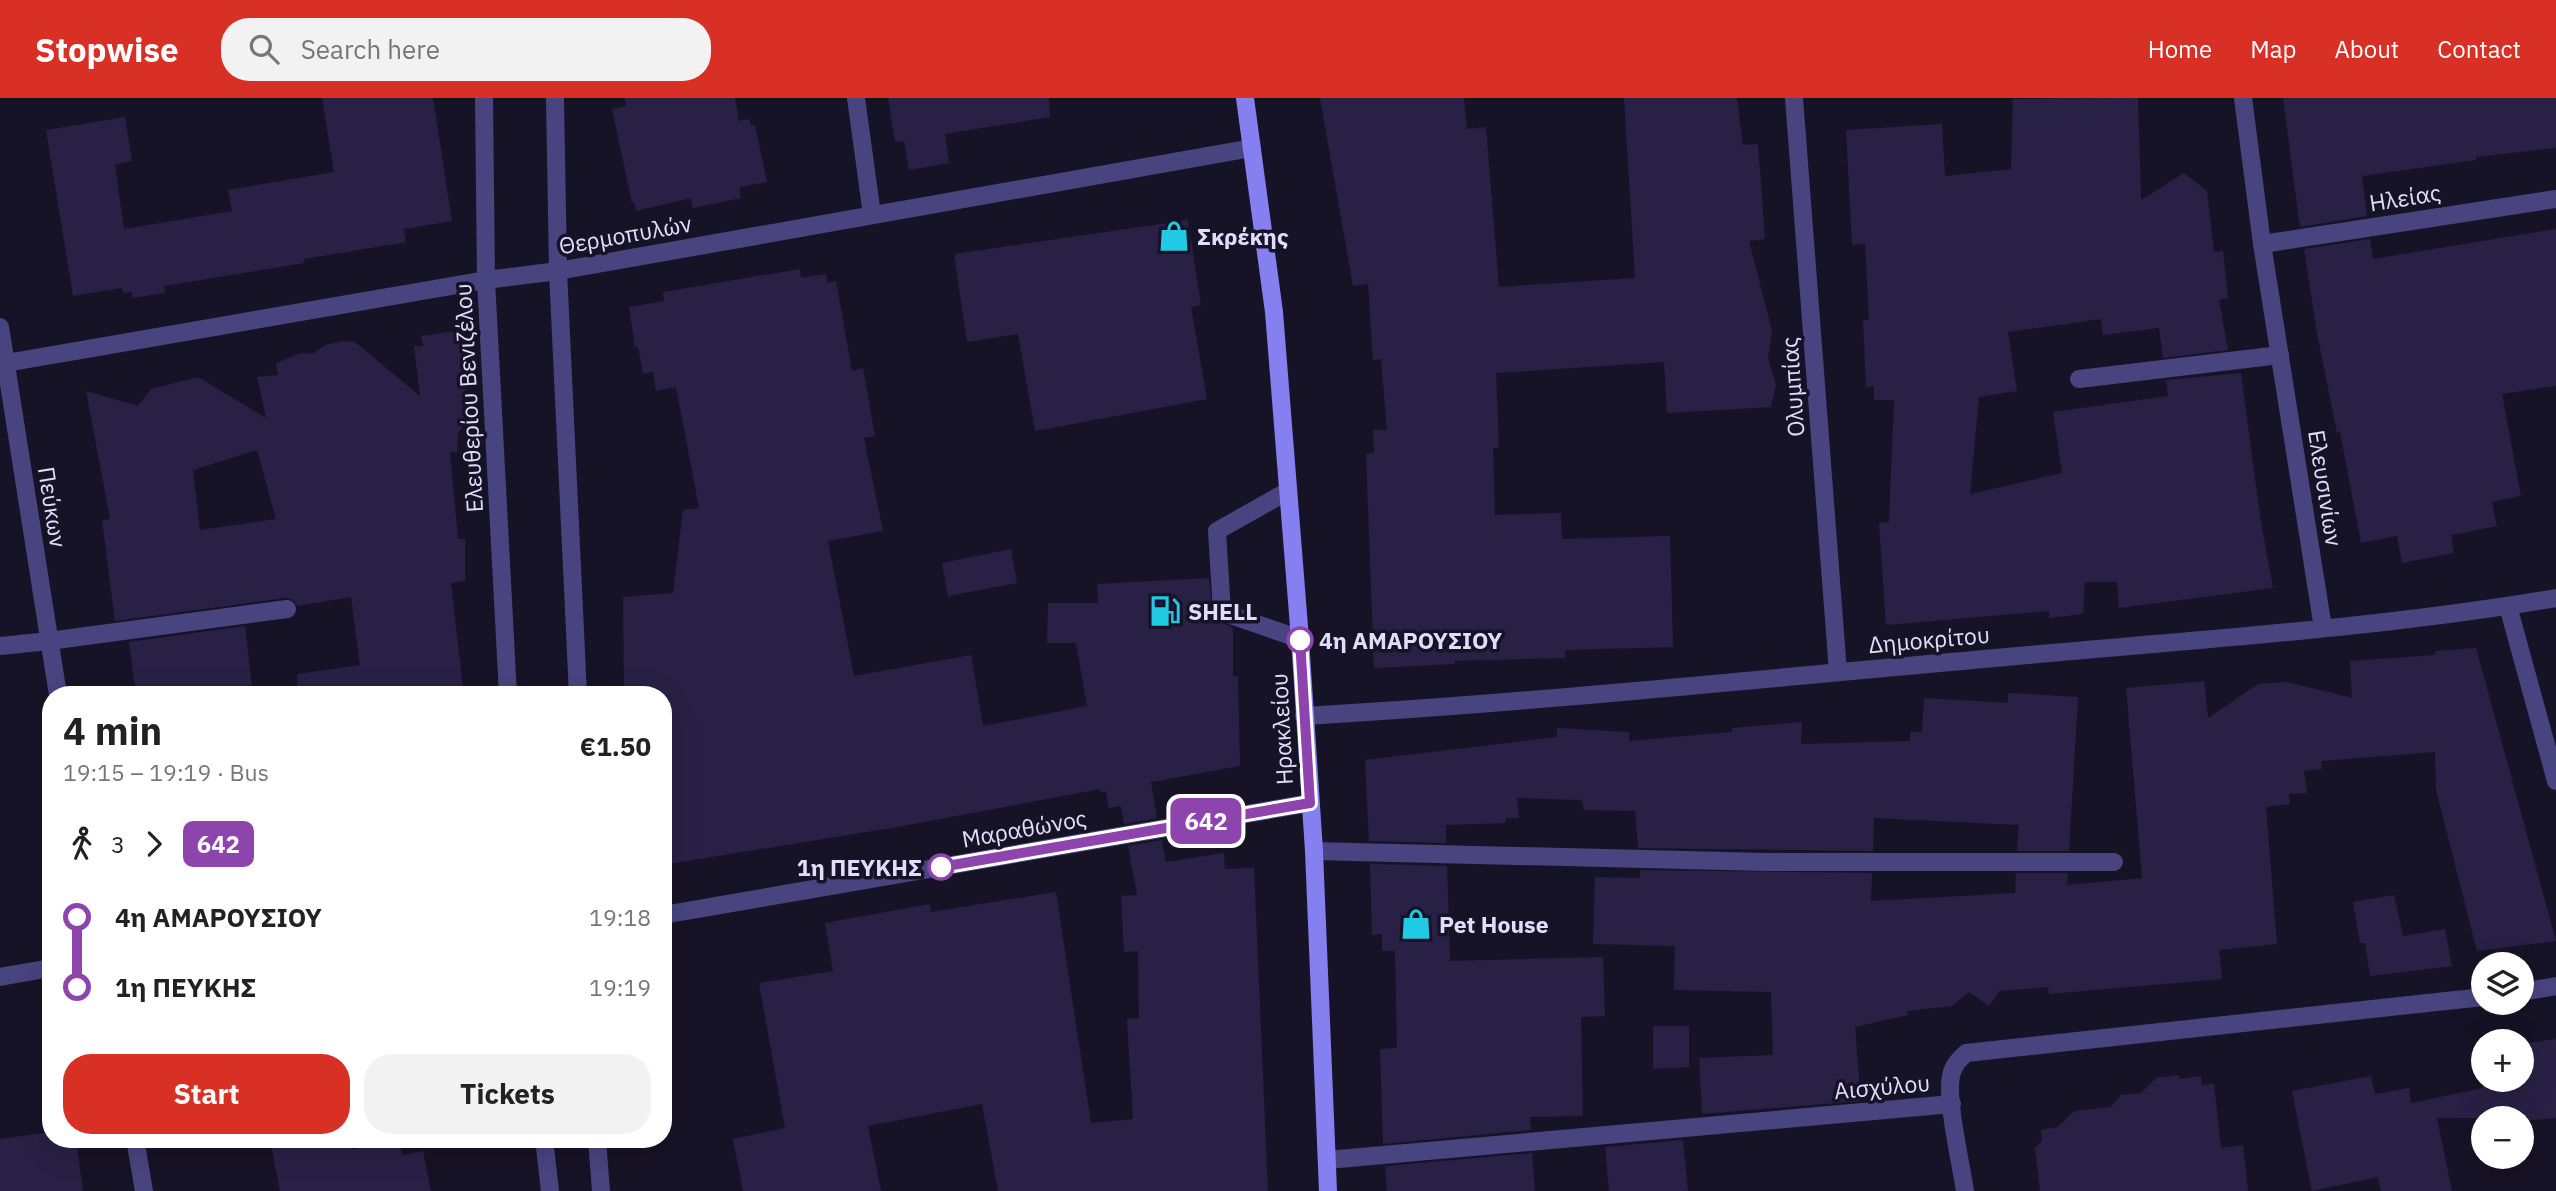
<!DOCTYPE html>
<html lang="en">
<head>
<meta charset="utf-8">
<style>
	:root { --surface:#fff; --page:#f2f2f2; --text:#222; --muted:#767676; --accent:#d93025 }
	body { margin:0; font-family:"IBM Plex Sans",sans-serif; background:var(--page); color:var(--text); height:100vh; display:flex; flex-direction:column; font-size:26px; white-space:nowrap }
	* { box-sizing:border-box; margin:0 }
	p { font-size:23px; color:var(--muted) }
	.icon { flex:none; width:38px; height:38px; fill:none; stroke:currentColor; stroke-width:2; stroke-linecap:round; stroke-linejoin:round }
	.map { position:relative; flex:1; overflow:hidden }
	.details { position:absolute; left:42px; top:588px; width:630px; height:462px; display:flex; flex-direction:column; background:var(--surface); border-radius:28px; box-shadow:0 7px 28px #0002 }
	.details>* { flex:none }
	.badge { padding:0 14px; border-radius:10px; font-size:24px; line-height:46px }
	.tools { position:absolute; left:2471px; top:854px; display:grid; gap:14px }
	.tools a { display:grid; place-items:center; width:63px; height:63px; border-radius:50%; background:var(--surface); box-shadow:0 7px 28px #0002; font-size:35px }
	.map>.badge { position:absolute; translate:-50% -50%; box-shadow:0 0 0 4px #fff }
	.legs { display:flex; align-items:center; gap:10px; height:77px; padding:0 21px; font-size:23px }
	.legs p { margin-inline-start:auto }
	.overview { display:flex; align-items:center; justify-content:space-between; height:119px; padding:0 21px }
	h1 { font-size:38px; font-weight:700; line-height:52px }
	.cta { display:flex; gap:14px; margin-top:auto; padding:14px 21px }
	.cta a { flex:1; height:80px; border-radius:28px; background:var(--accent); color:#fff; font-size:28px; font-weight:700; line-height:80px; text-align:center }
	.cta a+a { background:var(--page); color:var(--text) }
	ul { padding:0 21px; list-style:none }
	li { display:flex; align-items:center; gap:24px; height:70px; font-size:26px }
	li i { display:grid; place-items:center; width:10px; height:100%; margin:0 9px; background:currentColor }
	li i::after { content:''; width:18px; height:18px; margin:-9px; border:5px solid; border-radius:50%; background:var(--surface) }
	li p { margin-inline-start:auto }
	li:first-child i { background:linear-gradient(#0000 50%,currentColor 0) }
	li:last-child i { background:linear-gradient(currentColor 50%,#0000 0) }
	header { display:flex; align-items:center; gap:42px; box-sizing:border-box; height:98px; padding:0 35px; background:var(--accent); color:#fff }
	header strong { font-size:33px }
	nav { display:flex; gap:38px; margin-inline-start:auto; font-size:24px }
	.search { width:490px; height:63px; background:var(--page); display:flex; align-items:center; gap:18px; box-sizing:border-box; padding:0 24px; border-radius:28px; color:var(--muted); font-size:26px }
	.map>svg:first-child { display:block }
	.building { fill:#292145; fill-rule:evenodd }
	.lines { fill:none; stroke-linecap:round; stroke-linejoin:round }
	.service { stroke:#48447f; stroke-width:18 }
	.pedestrian { stroke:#48447f; stroke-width:18 }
	.minor { stroke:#48447f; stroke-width:18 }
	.tertiary { stroke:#48447f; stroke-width:18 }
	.secondary { stroke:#857fef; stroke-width:18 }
	.line-1-casing { stroke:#fff; stroke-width:16 }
	.line-1 { stroke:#8e44ad; stroke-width:10 }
	.stop-1-dot { fill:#fff; stroke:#8e44ad; stroke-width:3.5 }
	.labels { text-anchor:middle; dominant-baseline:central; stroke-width:7; stroke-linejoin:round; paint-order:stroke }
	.street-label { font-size:23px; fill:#e0dcfb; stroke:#171326 }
	.poi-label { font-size:23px; font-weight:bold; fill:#e0dcfb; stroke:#171326; text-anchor:start }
	.stop-label { font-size:23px; font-weight:bold; fill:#e0dcfb; stroke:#171326; text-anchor:start }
</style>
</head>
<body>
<header>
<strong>Stopwise</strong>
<div class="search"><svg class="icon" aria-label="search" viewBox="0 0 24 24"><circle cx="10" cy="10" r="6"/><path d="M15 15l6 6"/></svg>Search here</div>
<nav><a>Home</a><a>Map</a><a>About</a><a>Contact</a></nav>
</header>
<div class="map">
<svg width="2556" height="1093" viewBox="0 0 2556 1093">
	<rect width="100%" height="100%" fill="#171326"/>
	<g class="building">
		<polygon points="322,0 433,0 452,123 404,131 406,144 304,161 304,165 164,188 165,195 132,200 132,194 123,195 122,190 73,198 46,32 125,19 132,63 115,66 124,131 232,113 228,92 334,74"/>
		<polygon points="625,0 735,0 739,23 749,21 751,28 755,27 767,84 739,89 741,100 693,110 691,100 636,113 634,104 632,105 612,11 626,8"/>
		<polygon points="888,0 1049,0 1050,19 945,36 949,65 909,72 904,43 895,44"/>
		<polygon points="1320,0 1464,0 1467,31 1486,29 1499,189 1635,180 1624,0 1737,0 1743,47 1758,46 1765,141 1749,143 1772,233 1768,261 1776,286 1771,309 1667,315 1664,264 1496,275 1499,350 1493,350 1495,417 1561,415 1562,441 1670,438 1673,549 1565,552 1565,560 1455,563 1455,566 1374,570 1366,356 1374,355 1373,332 1387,332 1381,261 1373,262 1368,186 1353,188"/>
		<polygon points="2138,0 2141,102 2184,75 2207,93 2214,154 2223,153 2228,200 2219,202 2228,252 2163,260 2159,230 2103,237 2101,221 2008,234 2017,293 1979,299 1970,396 2062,375 2053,314 2168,298 2166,282 2241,275 2260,418 2273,490 2119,510 2117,484 2085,484 2083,516 2049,520 2049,513 1886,527 1879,425 1889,424 1894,302 1874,302 1874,288 1866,289 1863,222 1869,222 1865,146 1852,147 1846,32 1942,26 1945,78 2011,71 2013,1"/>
		<polygon points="2283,0 2556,0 2556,50 2476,59 2476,62 2362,78 2367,118 2300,129"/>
		<polygon points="1188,122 1201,207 1191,209 1207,301 1035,333 1018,236 967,244 954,156"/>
		<polygon points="2556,131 2556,288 2502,296 2521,398 2492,404 2497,428 2451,437 2454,455 2402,465 2397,438 2361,445 2340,334 2337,335 2317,235 2304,151 2370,141 2373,161"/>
		<polygon points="800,171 801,180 826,176 827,185 836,183 852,273 863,270 875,338 864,340 883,433 828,443 854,578 971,557 983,628 1087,608 1076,545 1047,545 1048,505 1098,505 1097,486 1209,480 1213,520 1233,530 1233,579 1238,578 1240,668 1151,684 1157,720 1124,726 1121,708 1109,710 1106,693 1101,694 1100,691 903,728 663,767 663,597 624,597 623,499 673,495 683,412 699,410 676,289 656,293 653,274 643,276 638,249 635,249 629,209 664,203 663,194"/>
		<path d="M462,232L467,324L458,335L457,354H450L458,441H465V483L451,485L463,590L413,597H298L297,576L360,567L351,499L298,508L292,501L285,500L115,523L102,422L110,421L86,293L138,308L151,291L198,279L266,320L257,279L278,277L276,265L301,255L313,256L325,247L343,243L355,244L420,298L414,248H423L421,238ZM257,352L276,421L200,432L193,372Z"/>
		<polygon points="1011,451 1017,485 948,498 942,465"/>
		<polygon points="245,528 253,597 136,597 129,544"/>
		<polygon points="2476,550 2556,843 2477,853 2436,692 2435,654 2321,663 2322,671 2304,673 2307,695 2289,696 2290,706 2266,709 2277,846 2219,852 2222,881 2049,896 2048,889 1999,893 1989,908 1969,894 1952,908 1907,913 1908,917 1855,929 1861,1003 1702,1016 1699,960 1773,957 1771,894 1674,892 1675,848 1593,846 1595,779 1640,780 1640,772 1872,775 1871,803 2015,795 2016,775 2068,775 2067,787 2142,780 2126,590 2204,583 2208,620 2258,586 2287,584 2352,600 2350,563 2435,557 2435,553"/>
		<polygon points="2008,595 2078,599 2069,753 2017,753 2019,727 1874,720 1873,753 1638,750 1635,713 1584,712 1582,702 1517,700 1519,720 1506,720 1505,725 1446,727 1446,745 1369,743 1365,662 1557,639 1557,630 1629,634 1629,643 1732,634 1732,630 1802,624 1801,646 1910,643 1910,634 1922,634 1924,600 2008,605"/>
		<polygon points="1162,742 1166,764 1224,755 1225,771 1254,770 1268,1093 998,1093 982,1006 868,1028 881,1093 743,1093 733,1041 785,1030 759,885 833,873 825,825 930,806 931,814 1056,794 1091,1025 1133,1021 1127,921 1139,920 1138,853 1124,854 1121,798 1137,797 1128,748"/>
		<polygon points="1370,766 1447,768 1450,863 1603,859 1605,918 1581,919 1583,1018 1530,1019 1531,1032 1383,1046 1380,951 1397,950 1395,853 1382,853 1382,836 1372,837"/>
		<polygon points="2394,797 2403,838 2445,831 2452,868 2370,878 2365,845 2360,845 2353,804"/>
		<polygon points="1653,928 1689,928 1689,969 1653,971"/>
		<polygon points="2556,941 2556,1020 2522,1023 2522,1020 2437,1020 2452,1093 2381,1093 2378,1079 2312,1093 2292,993 2371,978 2375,996 2409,990 2411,1005 2483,990 2474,953 2483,951 2483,982 2522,982 2522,946"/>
		<polygon points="2179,977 2179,981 2201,978 2202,987 2214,986 2221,1050 2243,1047 2248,1093 2040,1093 2035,1050 2042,1043 2041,1032 2058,1029 2074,1013 2111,1009 2121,997 2141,995 2156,980"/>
		<polygon points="51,1034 51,1041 76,1041 83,1093 0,1093 0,1041"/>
		<polygon points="270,1041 351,1041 352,1051 399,1043 402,1057 423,1053 431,1093 280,1093"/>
		<polygon points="1683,1042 1688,1093 1609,1093 1605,1049"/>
		<polygon points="1532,1055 1535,1093 1387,1093 1385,1068"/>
	</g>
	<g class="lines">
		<g class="service">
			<polyline points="856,0 872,117"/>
			<polyline points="1288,393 1217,433 1222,514 1300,541"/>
			<polyline points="0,879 51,870"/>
		</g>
		<polyline class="pedestrian" points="49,543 287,511"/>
		<g class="minor">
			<polyline points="484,0 486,182 508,597"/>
			<polyline points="555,0 558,173 578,597"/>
			<polyline points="1794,0 1838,574"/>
			<polyline points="2243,0 2262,146 2323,530"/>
			<polyline points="2262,146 2556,101"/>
			<polyline points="6,265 486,182 558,173 1252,50"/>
			<polyline points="2079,281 2280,257"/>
			<polyline points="2508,508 2556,683"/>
			<polyline points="0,548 49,543"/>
			<path d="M1304,618C1531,605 1758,581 1984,561C2175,543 2367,532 2556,500"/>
			<polyline points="1314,753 1765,764 2114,764"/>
			<polyline points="663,817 1310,705"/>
			<polyline points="2522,894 2556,888"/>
			<polyline points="544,1041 550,1093"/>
			<polyline points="597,1041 601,1093"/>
			<polyline points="1327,1062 1952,1006"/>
			<path d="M1965,1093C1961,1066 1946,1002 1951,978C1953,967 1959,962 1966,955L2483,899"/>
		</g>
		<g class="tertiary">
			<polyline points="0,229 58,597"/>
			<polyline points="135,1041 144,1093"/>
		</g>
		<polyline class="secondary" points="1245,0 1274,214 1300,541 1314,753 1328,1093"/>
	</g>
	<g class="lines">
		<defs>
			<polyline id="line-1" points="941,769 1310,705 1300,542"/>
		</defs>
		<use href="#line-1" class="line-1-casing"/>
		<use href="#line-1" class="line-1"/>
	</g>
	<defs>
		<symbol id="shop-bare" viewBox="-9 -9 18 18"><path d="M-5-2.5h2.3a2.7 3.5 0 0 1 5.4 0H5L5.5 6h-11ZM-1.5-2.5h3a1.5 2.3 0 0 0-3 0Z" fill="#20cae3" stroke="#171326" stroke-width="2.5" paint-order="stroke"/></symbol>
		<symbol id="fuel-bare" viewBox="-9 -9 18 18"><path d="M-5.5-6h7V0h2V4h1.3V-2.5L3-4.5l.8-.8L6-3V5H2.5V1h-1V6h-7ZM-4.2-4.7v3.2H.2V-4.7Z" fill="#20cae3" stroke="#171326" stroke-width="2.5" paint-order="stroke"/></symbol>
	</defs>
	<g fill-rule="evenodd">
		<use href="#shop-bare" x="1152" y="116" width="44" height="44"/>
		<use href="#fuel-bare" x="1143" y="491" width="44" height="44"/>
		<use href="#shop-bare" x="1394" y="804" width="44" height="44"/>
	</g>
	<g class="stop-1-dot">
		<circle cx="1300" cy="542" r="12"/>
		<circle cx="941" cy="769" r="12"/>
	</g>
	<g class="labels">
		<g class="street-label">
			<text transform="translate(2405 99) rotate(-9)">Ηλείας</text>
			<text transform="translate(625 136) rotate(-10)">Θερμοπυλών</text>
			<text transform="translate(1792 289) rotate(-94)">Ολυμπίας</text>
			<text transform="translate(468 300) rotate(-93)">Ελευθερίου Βενιζέλου</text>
			<text transform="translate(2326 390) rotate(81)">Ελευσινίων</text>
			<text transform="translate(53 409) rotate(81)">Πεύκων</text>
			<text transform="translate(1929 541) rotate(-5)">Δημοκρίτου</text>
			<text transform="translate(1281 631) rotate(-93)">Ηρακλείου</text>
			<text transform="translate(1024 730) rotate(-10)">Μαραθώνος</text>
			<text transform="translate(1882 988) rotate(-5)">Αισχύλου</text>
		</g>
		<g class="poi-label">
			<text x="1197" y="138">Σκρέκης</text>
			<text x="1188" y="513">SHELL</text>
			<text x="1439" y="826">Pet House</text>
		</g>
		<g class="stop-label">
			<text x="1319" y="542">4η ΑΜΑΡΟΥΣΙΟΥ</text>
			<text x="922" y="769" text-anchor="end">1η ΠΕΥΚΗΣ</text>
		</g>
	</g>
</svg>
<div class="tools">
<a><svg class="icon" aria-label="layers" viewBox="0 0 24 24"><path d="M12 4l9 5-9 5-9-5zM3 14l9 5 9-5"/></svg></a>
<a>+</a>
<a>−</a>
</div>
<b class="badge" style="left:1206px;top:723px;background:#8e44ad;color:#fff">642</b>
<section class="details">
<div class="overview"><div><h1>4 min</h1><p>19:15 – 19:19 · Bus</p></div><b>€1.50</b></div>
<div class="legs"><svg class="icon" aria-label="walk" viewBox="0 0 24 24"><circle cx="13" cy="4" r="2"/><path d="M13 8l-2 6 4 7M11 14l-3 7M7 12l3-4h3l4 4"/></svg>3<svg class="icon" aria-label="forward" viewBox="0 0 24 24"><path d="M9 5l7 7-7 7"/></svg><b class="badge" style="background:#8e44ad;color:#fff">642</b></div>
<ul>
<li><i style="color:#8e44ad"></i><b>4η ΑΜΑΡΟΥΣΙΟΥ</b><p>19:18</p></li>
<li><i style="color:#8e44ad"></i><b>1η ΠΕΥΚΗΣ</b><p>19:19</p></li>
</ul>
<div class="cta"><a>Start</a><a>Tickets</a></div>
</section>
</div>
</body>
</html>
